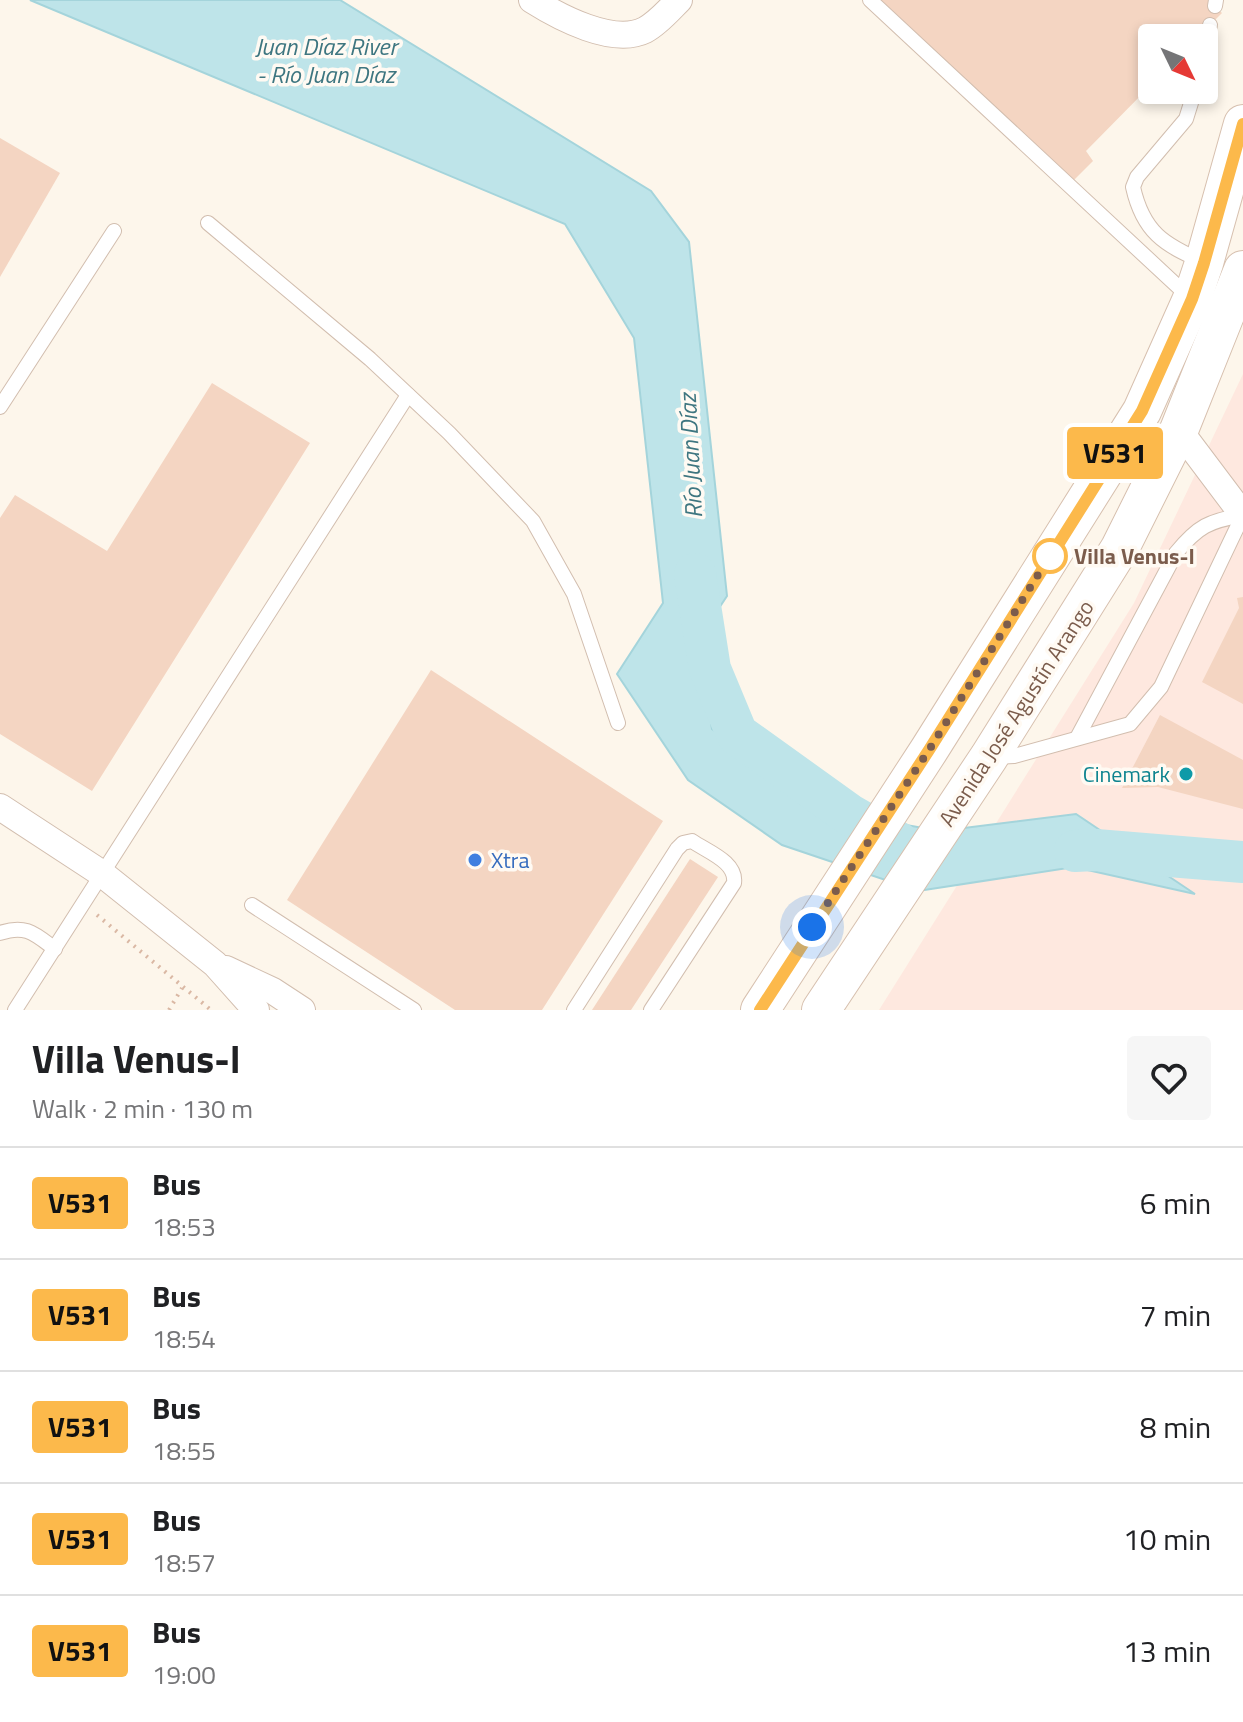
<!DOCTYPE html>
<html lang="en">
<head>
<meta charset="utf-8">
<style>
	:root { --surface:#fff; --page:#f6f6f6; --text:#202124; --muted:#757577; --line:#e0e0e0 }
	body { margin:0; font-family:"Titillium Web",sans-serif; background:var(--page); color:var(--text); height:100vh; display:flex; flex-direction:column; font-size:30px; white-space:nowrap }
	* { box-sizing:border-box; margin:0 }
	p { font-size:26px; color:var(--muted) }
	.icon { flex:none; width:44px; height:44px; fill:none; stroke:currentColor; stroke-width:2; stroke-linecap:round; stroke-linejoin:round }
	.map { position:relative; height:1010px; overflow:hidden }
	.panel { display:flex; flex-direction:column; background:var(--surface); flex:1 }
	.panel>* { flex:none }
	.badge { padding:0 16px; border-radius:6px; font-size:28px; line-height:52px }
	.needle { width:52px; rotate:133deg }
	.fabs { position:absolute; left:1138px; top:24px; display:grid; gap:16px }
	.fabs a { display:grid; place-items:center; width:80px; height:80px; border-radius:8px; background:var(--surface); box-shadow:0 4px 12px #0003; font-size:40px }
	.you { position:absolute; width:40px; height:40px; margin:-20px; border:6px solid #fff; border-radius:50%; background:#1a73e8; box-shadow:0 0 0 12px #1a73e833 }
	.map>.badge { position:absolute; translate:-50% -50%; box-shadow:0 0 0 4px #fff }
	.round { display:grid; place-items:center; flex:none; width:84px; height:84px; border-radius:8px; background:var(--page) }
	.summary { display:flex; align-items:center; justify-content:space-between; height:136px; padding:0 32px }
	h1 { font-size:38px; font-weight:700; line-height:60px }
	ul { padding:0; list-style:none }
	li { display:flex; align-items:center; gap:24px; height:112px; padding:0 32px; border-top:2px solid var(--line) }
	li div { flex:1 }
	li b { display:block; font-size:30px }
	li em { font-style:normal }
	li .badge { min-width:88px; font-weight:700; text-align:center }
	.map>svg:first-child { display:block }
	.commercial { fill:#fee8df }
	.water { fill:#bee4e9; stroke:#a4d4db; stroke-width:2 }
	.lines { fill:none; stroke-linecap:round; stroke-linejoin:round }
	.river { stroke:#bee4e9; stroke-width:42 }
	.building { fill:#f4d5c2 }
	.lane-casing { stroke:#d2beaf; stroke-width:16 }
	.street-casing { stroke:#d2beaf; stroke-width:28 }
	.secondary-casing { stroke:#d7c0af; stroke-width:40 }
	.path { stroke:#dab8a4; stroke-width:4; stroke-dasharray:2 6; stroke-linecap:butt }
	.lane { stroke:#fff; stroke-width:14 }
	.street { stroke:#fff; stroke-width:26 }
	.secondary { stroke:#fff; stroke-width:38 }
	.line-casing { stroke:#fff; stroke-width:18 }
	.line { stroke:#fcb94b; stroke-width:12 }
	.walk { stroke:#7b5c4c; stroke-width:8; stroke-dasharray:0 14.4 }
	.stop-dot { fill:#fff; stroke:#fcb94b; stroke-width:4 }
	.culture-dot { fill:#0f9aa8; stroke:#fffaf3; stroke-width:3 }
	.shop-dot { fill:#3f7fe0; stroke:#fffaf3; stroke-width:3 }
	.labels { text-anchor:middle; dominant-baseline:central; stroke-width:7; stroke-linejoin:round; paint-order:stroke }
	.stop-label { font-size:22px; font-weight:bold; fill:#7b5c4c; stroke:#fffaf3; text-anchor:start }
	.street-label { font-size:22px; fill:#7b5c4c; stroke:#fffaf3 }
	.culture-label { font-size:22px; fill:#0d838f; stroke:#fffaf3; text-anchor:end }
	.shop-label { font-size:22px; fill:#366cbe; stroke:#fffaf3; text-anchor:start }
	.water-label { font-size:24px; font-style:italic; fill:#3e7680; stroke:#fffaf3 }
</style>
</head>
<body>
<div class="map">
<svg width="1243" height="1010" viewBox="0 0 1243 1010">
	<rect width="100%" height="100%" fill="#fdf6eb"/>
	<polygon class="commercial" points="1243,374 1243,1010 879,1010 1134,603"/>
	<polygon class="water" points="30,0 340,0 651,191 689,242 727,596 698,640 712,729 816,809 940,831 1076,814 1195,894 1074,867 918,891 782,845 688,780 617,674 663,603 634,338 565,224"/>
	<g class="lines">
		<g class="river">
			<polyline points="695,574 710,669 737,734 850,815 899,843"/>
			<polyline points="1075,851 1096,850 1243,862"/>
		</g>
	</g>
	<g class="building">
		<polygon points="878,0 1209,0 1222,13 1197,38 1152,38 1152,84 1086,151 1093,161 1071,183"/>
		<polygon points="0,138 60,173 0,277"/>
		<polygon points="212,383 310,443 92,791 0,734 0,518 15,495 107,551"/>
		<polygon points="1243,597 1243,704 1202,682 1239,608 1237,598"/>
		<polygon points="431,670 663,821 542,1010 455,1010 287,900"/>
		<polygon points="1160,715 1243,760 1243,809 1158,787 1122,788"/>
		<polygon points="690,859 718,877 631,1010 592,1010"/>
	</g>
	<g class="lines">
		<defs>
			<g id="lane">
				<polyline points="870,0 1188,296"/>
				<polyline points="1215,6 1216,0"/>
				<polyline points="1204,52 1210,25"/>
				<path d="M1195,90L1186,119L1137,177L1133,187C1143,232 1164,245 1204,262"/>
				<polyline points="208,223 370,359 449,433 533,521 574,594 618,723"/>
				<polyline points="0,407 114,231"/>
				<path d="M1077,738L1176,553C1198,526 1209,521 1243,515"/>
				<polyline points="994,757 1014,756 1130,724 1161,687 1243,515"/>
				<polyline points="252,905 414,1010"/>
				<path d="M0,933C26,924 35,934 55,949"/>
				<polyline points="15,1010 408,395"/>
				<path d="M574,1010L677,849L683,843L692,841C708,852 737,862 734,883L651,1010"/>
			</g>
			<g id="street">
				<path d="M532,0C559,17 613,46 645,30C658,23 669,10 679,0"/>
				<polyline points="1179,430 1243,515"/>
				<polyline points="0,807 101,873 215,964 256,1010"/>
				<polyline points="226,969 273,991 302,1010"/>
			</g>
			<g id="secondary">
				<polyline points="760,1010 929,750 1142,411 1192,299 1204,263 1243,124"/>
				<polyline points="821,1010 989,757 1120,548 1179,430 1243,270"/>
			</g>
		</defs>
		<use href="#lane" class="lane-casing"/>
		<use href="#street" class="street-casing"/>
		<use href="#secondary" class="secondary-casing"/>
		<g class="path">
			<polyline points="97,915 211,1010"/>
			<polyline points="169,1010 182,988"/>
		</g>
		<use href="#lane" class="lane"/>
		<use href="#street" class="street"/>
		<use href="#secondary" class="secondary"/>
	</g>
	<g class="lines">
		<defs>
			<polyline id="line" points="760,1010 929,750 1142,411 1192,299 1204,263 1243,124"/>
		</defs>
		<use href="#line" class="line-casing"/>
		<use href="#line" class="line"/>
		<polyline class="walk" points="812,927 929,750 1056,546 1050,556"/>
	</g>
	<circle class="stop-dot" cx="1050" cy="556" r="16"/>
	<circle class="culture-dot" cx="1186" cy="774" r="8"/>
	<circle class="shop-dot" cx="475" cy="860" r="8"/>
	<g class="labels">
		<g class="stop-label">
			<text x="1074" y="556">Villa Venus-I</text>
		</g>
		<g class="street-label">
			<text transform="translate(1016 713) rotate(-57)">Avenida José Agustín Arango</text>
		</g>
		<g class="culture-label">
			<text x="1170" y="774">Cinemark</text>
		</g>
		<g class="shop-label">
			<text x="491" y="860">Xtra</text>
		</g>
		<g class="water-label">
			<text x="326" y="46">Juan Díaz River<tspan x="326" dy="28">- Río Juan Díaz</tspan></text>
			<text transform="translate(690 456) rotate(-93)">Río Juan Díaz</text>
		</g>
	</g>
</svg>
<div class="fabs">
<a><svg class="needle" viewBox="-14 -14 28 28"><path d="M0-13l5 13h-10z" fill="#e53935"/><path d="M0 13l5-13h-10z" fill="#757577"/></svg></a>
</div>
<div class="you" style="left:812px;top:927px"></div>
<b class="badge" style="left:1115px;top:453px;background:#fcb94b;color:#111">V531</b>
</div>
<section class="panel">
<div class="summary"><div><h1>Villa Venus-I</h1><p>Walk · 2 min · 130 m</p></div><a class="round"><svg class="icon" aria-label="heart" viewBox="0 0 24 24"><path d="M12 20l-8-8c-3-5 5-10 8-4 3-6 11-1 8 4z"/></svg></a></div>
<ul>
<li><span class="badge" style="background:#fcb94b;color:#111">V531</span><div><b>Bus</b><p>18:53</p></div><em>6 min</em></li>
<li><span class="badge" style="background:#fcb94b;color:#111">V531</span><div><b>Bus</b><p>18:54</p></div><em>7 min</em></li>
<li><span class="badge" style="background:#fcb94b;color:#111">V531</span><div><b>Bus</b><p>18:55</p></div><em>8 min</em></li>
<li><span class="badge" style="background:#fcb94b;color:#111">V531</span><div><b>Bus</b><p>18:57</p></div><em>10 min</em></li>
<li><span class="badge" style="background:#fcb94b;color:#111">V531</span><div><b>Bus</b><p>19:00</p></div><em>13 min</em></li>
</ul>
</section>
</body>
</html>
